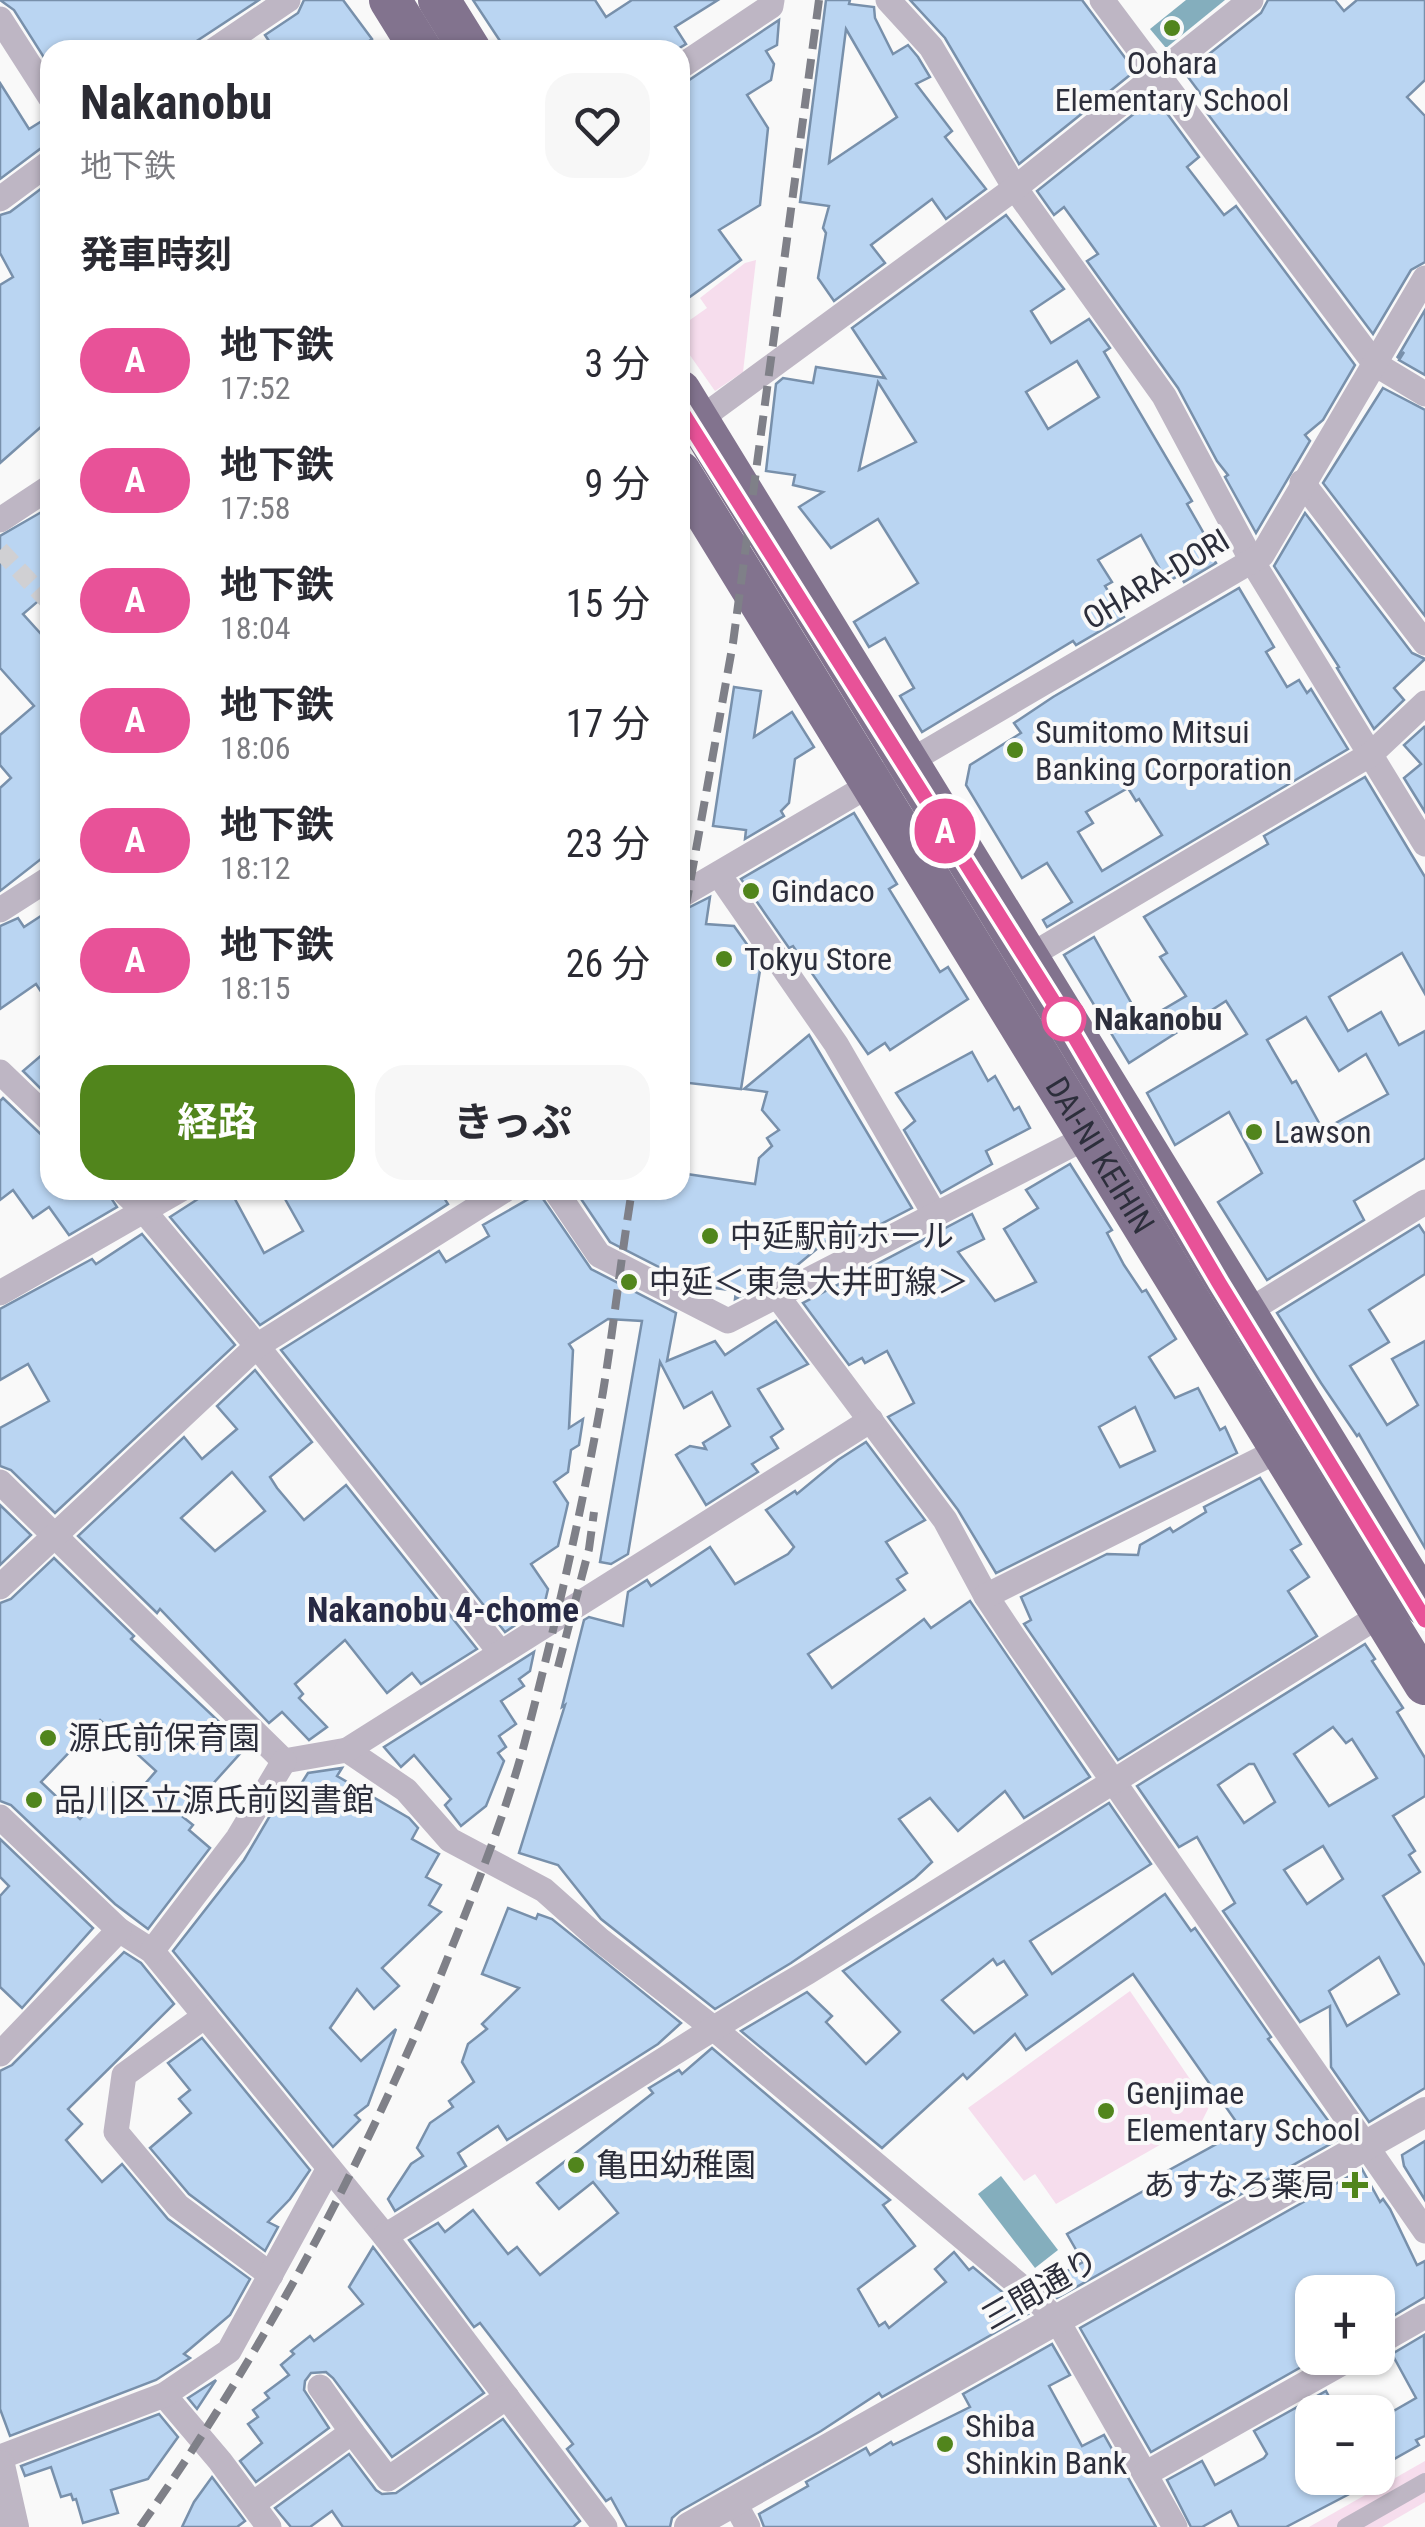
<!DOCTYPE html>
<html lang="ja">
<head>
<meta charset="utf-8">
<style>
	:root { --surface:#fff; --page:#f7f7f7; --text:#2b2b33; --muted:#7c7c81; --accent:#51851c }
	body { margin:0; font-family:"Roboto Condensed","Noto Sans JP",sans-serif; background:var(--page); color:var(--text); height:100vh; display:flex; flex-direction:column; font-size:38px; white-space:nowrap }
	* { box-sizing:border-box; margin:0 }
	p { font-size:32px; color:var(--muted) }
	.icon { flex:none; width:55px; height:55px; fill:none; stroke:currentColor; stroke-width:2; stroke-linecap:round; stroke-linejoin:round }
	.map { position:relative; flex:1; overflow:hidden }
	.panel { position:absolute; left:40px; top:40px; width:650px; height:1160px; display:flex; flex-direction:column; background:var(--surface); border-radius:30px; box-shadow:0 2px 8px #0004 }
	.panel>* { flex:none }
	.badge { padding:0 20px; border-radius:32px; font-size:35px; line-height:65px }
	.buttons { position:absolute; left:1295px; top:2275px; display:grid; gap:20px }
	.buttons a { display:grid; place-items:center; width:100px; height:100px; border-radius:20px; background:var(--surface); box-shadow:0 2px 8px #0004; font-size:50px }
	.map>.badge { position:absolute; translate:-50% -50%; box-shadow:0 0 0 5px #fff }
	h2 { padding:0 40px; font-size:38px; line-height:90px }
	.round { display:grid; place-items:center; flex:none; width:105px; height:105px; border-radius:30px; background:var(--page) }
	.summary { display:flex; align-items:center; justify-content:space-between; height:170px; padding:0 40px }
	h1 { font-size:48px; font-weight:700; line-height:75px }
	.primary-button { display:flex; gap:20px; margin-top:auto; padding:20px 40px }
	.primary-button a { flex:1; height:115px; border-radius:30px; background:var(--accent); color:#fff; font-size:40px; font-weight:700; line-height:115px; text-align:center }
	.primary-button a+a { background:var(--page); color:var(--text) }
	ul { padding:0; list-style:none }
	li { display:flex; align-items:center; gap:30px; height:120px; padding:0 40px }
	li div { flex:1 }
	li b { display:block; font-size:38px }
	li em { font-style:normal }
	li .badge { min-width:110px; font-weight:700; text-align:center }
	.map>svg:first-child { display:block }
	.green { fill:#f6dded }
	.water { fill:#84aebd }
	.building { fill:#bad5f2; stroke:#7890ab; stroke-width:2.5; fill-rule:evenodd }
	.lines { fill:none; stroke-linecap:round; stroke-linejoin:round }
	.pedestrian-tunnel { stroke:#d0d0d3; stroke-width:18; stroke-dasharray:18 9; stroke-linecap:butt }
	.pedestrian { stroke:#beb6c4; stroke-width:18 }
	.minor { stroke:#beb6c4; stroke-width:25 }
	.tertiary { stroke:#beb6c4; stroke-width:30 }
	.trunk { stroke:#82738e; stroke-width:42 }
	.rail { stroke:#7f8088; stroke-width:8; stroke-dasharray:20 10; stroke-linecap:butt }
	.line-casing { stroke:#fff; stroke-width:22 }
	.line { stroke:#e85298; stroke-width:15 }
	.poi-dot { fill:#51851c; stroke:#f9f9f9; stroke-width:4 }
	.stop-dot { fill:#fff; stroke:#e85298; stroke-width:5 }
	.labels { text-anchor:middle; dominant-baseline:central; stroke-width:8; stroke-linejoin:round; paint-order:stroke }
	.poi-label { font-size:32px; fill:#2c2e3b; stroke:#f9f9f9; text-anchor:start }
	.street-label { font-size:32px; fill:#2c2e3b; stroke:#f9f9f9 }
	.stop-label { font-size:32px; font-weight:bold; fill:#2c2e3b; stroke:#f9f9f9; text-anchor:start }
	.neighbourhood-label { font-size:35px; font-weight:bold; fill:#272944; stroke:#f9f9f9 }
</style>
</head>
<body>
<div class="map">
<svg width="1425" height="2527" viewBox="0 0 1425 2527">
	<rect width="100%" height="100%" fill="#f9f9f9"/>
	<g class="green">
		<polygon points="756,260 743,372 715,391 680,341 680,327 707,308 700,298 745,263"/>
		<polygon points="1130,1991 1209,2107 1202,2121 1056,2204 1035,2174 1024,2181 968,2108"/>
		<polygon points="1425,2461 1425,2502 1382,2527 1309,2527"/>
	</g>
	<g class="water">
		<polygon points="1186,0 1225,0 1166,48 1150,29"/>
		<polygon points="1001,2176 1058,2250 1035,2268 978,2194"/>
	</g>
	<g class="building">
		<polygon points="0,0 259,0 183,50 50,50 50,67 14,10"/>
		<polygon points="304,0 343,0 372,39 357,50 275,50 265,35 298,13"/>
		<polygon points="473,0 595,0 606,17 632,0 718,0 675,27 686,44 676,50 506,50"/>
		<path d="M826,0H850L849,4L874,7L875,18L893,54L908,45L918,57L930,77L916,84L952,131L945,137L986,189L946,219L932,199L871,245L885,263L834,301L818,278L826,233L823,228L829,206L800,202ZM846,29L897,117L829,163Z"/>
		<polygon points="910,0 1082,0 1135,71 1019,164 945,38"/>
		<polygon points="1268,0 1335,0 1344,11 1357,0 1425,0 1425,80 1407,97 1425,116 1425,262 1411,270 1373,334 1207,113 1212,109 1185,73 1261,13"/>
		<polygon points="779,20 777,45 766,51 774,64 771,80 747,95 768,128 760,205 719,230 741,260 680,304 680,83 689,80"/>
		<polygon points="0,83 29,129 50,116 50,146 40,149 0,179"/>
		<polygon points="1155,97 1199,157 1187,167 1224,215 1236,206 1355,365 1323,420 1305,435 1310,441 1256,533 1225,477 1228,475 1217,461 1178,388 1087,261 1098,254 1064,207 1054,215 1037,191"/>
		<polygon points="50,182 50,419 0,463 0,285 13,277 0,253 0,215 10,212"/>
		<path d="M1006,215L1064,289L1031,311L1051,343L1089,319L1110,348L1104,352L1192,501L1187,504L1215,553L1211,555L1216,563L1184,582L1180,575L1167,582L1141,535L1098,560L1112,582L1105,586L1124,617L1076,645L1073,641L922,732L900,696L914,688L885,638L869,647L854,622L918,583L878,519L831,548L799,507L823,492L793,485L795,475L766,471L776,384L783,378L813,383L816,367L885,378L852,328ZM1077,361L1099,397L1048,429L1026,392ZM878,382L916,442L859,470Z"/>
		<polygon points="1425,310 1425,375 1399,360 1404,352 1397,358"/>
		<polygon points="1383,388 1425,410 1425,616 1323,483"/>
		<polygon points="45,510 50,516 50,591 23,614 50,644 50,852 0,891 0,788 11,778 0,765 0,735 34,706 0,668 0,536"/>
		<polygon points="1305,513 1412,653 1425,659 1394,688 1404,700 1374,729 1337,668 1339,667 1274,566"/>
		<path d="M1239,588L1274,647L1266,652L1287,687L1299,680L1307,693L1311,689L1348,749L1047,927L1043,920L1072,902L1047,863L1022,878L966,785L970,765L1021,733L1014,723L1053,697ZM1128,788L1136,801L1139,799L1162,835L1102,871L1078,832L1093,823L1086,812Z"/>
		<polygon points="734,687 761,691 754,737 792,712 814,747 795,759 789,803 781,811 784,816 745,839 746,830 713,826"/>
		<polygon points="1424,727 1425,729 1425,812 1404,778 1421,764 1404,745"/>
		<path d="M1365,777L1425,877V994L1402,953L1329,997L1348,1031L1381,1012L1399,1045L1425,1031V1158L1354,1201L1364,1220L1267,1280L1218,1202L1262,1173L1229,1112L1175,1145L1147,1093L1247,1034L1226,1001L1129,1063L1064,955L1094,937L1142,1022L1186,996L1160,957L1167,953L1144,917L1268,844L1264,836ZM1306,1017L1339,1071L1366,1054L1388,1094L1323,1130L1296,1081L1292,1083L1267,1040Z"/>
		<polygon points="854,813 897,884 889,889 940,972 948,967 968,999 890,1050 885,1043 868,1054 793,946 789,948 741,879"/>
		<polygon points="710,897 706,924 734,926 761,964 741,1089 680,1082 680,912"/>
		<polygon points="50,910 50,1005 36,984 0,1009 0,926 18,918 24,927"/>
		<polygon points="809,1035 912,1208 842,1244 836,1233 789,1272 735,1299 736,1291 694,1285 610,1242 575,1190 680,1190 680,1173 755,1184 759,1158 772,1146 767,1138 779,1130 762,1110 767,1092 744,1089"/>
		<polygon points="50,1048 50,1090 46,1094 23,1071"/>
		<polygon points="972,1052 988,1081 995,1076 1014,1110 1019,1107 1030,1128 986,1151 992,1164 941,1193 904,1130 915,1121 896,1093"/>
		<polygon points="3,1098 50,1143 50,1190 106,1190 117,1207 69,1235 49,1207 33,1218 13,1190 0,1200 0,1101"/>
		<path d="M1070,1164L1112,1230L1107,1233L1124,1265L1142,1292L1146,1290L1176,1339L1149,1357L1175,1398L1198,1388L1220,1430L1225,1427L1237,1453L996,1573L958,1510L888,1417L914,1403L887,1351L865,1363L862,1358L849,1365L803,1303L972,1214L984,1239L958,1252L995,1301L1036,1282L1004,1229L1038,1208L1026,1190ZM1135,1407L1155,1451L1120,1467L1099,1427Z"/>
		<polygon points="212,1190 230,1190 264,1253 303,1231 280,1190 439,1190 448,1204 260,1325 170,1217"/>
		<polygon points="539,1193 591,1269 676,1313 667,1361 715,1341 725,1355 776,1321 808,1364 758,1389 783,1429 771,1437 778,1448 752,1464 758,1472 706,1505 676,1455 690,1446 706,1449 703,1443 730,1426 712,1392 684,1408 660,1362 628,1554 611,1564 600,1562 642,1321 608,1319 569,1344 573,1350 569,1428 583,1419 579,1445 571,1450 568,1472 554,1482 568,1503 558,1546 531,1564 548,1589 544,1606 505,1632 281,1350 439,1251 446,1262 489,1236 483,1225"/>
		<polygon points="1419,1225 1425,1234 1425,1274 1369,1310 1389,1342 1350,1366 1387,1425 1418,1405 1392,1359 1425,1341 1425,1548 1359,1434 1357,1436 1321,1383 1277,1313"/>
		<polygon points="142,1234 235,1345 55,1513 11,1470 0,1466 0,1428 49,1401 28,1364 0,1380 0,1309 92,1259 96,1264"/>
		<path d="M255,1370L312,1442L270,1477L277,1488L304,1520L346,1485L477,1649L421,1684L412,1673L387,1693L345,1640L295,1684L303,1694L299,1698L327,1727L309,1740L282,1712L269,1723L160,1609L157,1613L78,1536L184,1437L202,1459L237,1429L217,1406ZM232,1472L265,1511L215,1551L181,1518Z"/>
		<polygon points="866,1442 925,1520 886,1542 907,1573 897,1579 905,1590 808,1654 832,1688 924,1619 931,1628 970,1601 1090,1777 1024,1818 1005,1791 958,1831 930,1798 899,1819 932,1862 915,1878 791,1963 715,2009 601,1919 558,1865 519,1853 565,1705 562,1707 584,1620 589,1617 623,1626 628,1592 647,1580 651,1586 710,1547 735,1584 788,1554 794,1547 766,1510 795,1491 797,1494 838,1460"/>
		<polygon points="1260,1478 1301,1544 1291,1550 1309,1577 1288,1591 1317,1636 1118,1760 1024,1624 1031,1620 1021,1597 1107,1554 1138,1555 1140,1545 1170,1528 1173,1532 1206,1512 1204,1507"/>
		<polygon points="0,1505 31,1535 0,1565"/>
		<path d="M54,1558L134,1636L131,1639L246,1747L183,1817L193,1825L189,1830L210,1848L148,1929L115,1904L11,1805L0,1801V1603L11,1599ZM100,1720L156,1771L132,1799L113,1783L80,1819L41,1782Z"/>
		<path d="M1365,1644L1375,1659L1372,1661L1403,1708L1397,1712L1425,1758V1796L1393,1816L1415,1851L1409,1855L1420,1872L1383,1896L1425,1966V2088L1369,2122L1331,2067L1330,2006L1300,2022L1223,1911L1235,1903L1197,1837L1179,1847L1137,1786ZM1333,1727L1346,1743L1352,1739L1377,1778L1329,1806L1294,1754ZM1249,1764H1254L1275,1802L1244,1823L1218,1785ZM1323,1846L1343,1879L1307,1904L1284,1870ZM1379,1957L1399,1994L1347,2026L1329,1991Z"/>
		<polygon points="534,1652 530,1671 519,1679 524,1686 501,1701 516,1724 499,1736 506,1747 498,1753 504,1761 486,1806 461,1826 445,1805 451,1799 414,1755 401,1767 384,1747"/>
		<polygon points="342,1768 337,1776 409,1818 418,1828 412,1839 439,1854 426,1877 441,1885 429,1905 441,1912 382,1968 399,1986 374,2009 357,1989 330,2028 361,2061 396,2029 368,2105 355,2115 360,2120 333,2147 173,1951 244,1860 285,1790 294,1795 308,1773"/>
		<path d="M1109,1803L1151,1864L1030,1941L1052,1974L1165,1894L1191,1931L1195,1928L1271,2037L1268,2039L1341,2138L1057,2298L1044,2284L1083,2262L1067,2234L1154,2185L1151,2180L1242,2130L1133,1974L1026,2050L1015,2034L967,2079L963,2074L882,2148L741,2031L807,1992L832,2016L826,2022L866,2064L900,2032L843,1971ZM993,1959L997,1965L1004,1961L1027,1995L974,2033L942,2000Z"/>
		<polygon points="0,1839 93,1928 22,2008 0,1987 0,1896 9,1886 0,1877"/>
		<polygon points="508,1908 536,1919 538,1914 552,1919 681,2023 658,2044 507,2140 498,2126 458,2153 466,2166 395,2211 388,2199 411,2164 423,2156 417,2148 430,2123 453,2107 449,2101 474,2082 462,2062 468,2044 487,2029 482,2024 519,1988 482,1974"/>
		<polygon points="124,1952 141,1963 174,2004 68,2109 82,2124 66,2140 102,2182 122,2164 168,2219 250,2279 230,2315 184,2354 190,2358 156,2380 10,2436 0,2409 0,2071 12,2065"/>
		<polygon points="202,2038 310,2170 290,2199 268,2222 278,2227 265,2251 189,2194 150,2148 191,2113 179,2099 190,2090 168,2063"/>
		<polygon points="712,2048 890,2200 883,2205 915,2246 858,2289 879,2326 885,2322 889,2328 946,2282 935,2269 954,2252 969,2270 973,2267 1028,2314 882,2397 879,2393 821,2431 680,2511 672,2518 670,2527 627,2527 611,2498 606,2501 567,2449 573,2444 480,2323 474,2327 409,2240 438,2223 445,2232 473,2210 508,2254 517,2247 540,2275 618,2213 593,2182 559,2209 537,2183 653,2093 649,2088 679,2070 682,2074"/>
		<polygon points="1425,2141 1425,2200 1404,2166 1402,2155"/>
		<polygon points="1362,2169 1380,2202 1383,2199 1390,2209 1417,2265 1425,2261 1425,2297 1378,2325 1378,2292 1312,2292 1312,2351 1306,2355 1310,2362 1151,2452 1080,2328"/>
		<polygon points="373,2247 484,2393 392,2457 333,2378 326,2372 311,2373 305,2381 304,2390 329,2428 256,2482 240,2461 262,2443 248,2424 258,2417 253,2410 269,2398 265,2393 289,2375 281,2365 294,2354 291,2351 310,2336 314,2341 363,2304 349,2287"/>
		<polygon points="1424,2335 1425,2436 1416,2440 1419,2445 1378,2468 1378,2420 1416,2398 1392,2354"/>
		<polygon points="1052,2344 1070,2375 1049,2386 1082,2446 1104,2435 1156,2527 764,2527 759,2514 808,2486 806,2482 866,2448 870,2455 891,2442 893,2445 970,2407 963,2394"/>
		<polygon points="216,2380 197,2409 188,2398"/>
		<polygon points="1326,2391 1337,2412 1312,2412 1312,2478 1380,2478 1286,2527 1239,2527 1231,2511 1202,2527 1191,2527 1167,2480 1202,2461 1215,2485 1264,2458 1267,2454 1254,2431"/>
		<polygon points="159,2414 178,2437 148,2479 111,2490 118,2513 83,2523 76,2499 73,2500 71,2494 61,2497 51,2467 25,2476 21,2466"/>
		<polygon points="503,2419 580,2521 573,2527 343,2527 332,2511 310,2527 291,2527 275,2508 349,2454 376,2490 382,2494 396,2493"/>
		<polygon points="212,2477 245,2521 237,2527 182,2527 194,2502"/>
	</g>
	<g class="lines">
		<polyline class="pedestrian-tunnel" points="0,550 50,603"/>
		<polyline class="pedestrian" points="1346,2527 1425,2482"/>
		<g class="minor">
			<polyline points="888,0 931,47 1015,188 1164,396 1252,561 1425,844"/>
			<polyline points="1102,0 1375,364 1425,394"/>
			<polyline points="0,19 50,97"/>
			<polyline points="214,50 288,0"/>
			<polyline points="680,67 771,6 772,0"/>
			<polyline points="0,199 50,162"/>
			<polyline points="700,423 715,408 1015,188 1251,0"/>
			<polyline points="1302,482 1425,643"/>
			<polyline points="0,520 50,487"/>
			<polyline points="719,875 836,1044 935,1215"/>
			<polyline points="680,896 1262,555 1425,278"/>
			<polyline points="0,910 50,878"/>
			<polyline points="1028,957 1371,754 1425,703"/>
			<polyline points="0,1072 50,1120"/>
			<polyline points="122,1190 144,1211 257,1346 500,1652"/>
			<polyline points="555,1190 599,1255 728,1321 1089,1136"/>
			<polyline points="0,1293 180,1190"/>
			<polyline points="778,1297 945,1520 986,1596 1014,1638 1425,2231"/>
			<polyline points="1247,1312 1425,1202"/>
			<polyline points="0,1482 284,1761 347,1750 406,1790 450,1840 544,1890 599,1939 712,2027 1030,2294 1057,2320 1175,2527"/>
			<polyline points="0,1587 257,1346 505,1190"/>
			<polyline points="986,1596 1281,1449"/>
			<polyline points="347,1750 871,1420"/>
			<polyline points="0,1817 119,1930 152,1951 385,2236 605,2527"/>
			<polyline points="152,1951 238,1838 284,1761"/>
			<polyline points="205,2016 124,2075 116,2132 178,2206 271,2275"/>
			<polyline points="0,2054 119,1930"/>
			<path d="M385,2236C527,2150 664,2055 808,1972L1382,1614"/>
			<polyline points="1378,2343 1425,2316"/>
			<polyline points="320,2387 352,2432"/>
			<polyline points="164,2395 220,2461 269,2527"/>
			<polyline points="0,2457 164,2395 229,2351 329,2168"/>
			<polyline points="1145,2474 1351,2358"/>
			<polyline points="734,2502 748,2527"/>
			<polyline points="253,2504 352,2432 388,2479 507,2397"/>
		</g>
		<g class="tertiary">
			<polyline points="0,2465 14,2527"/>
			<polyline points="689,2527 1425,2112"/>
		</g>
		<g class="trunk">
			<polyline points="390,0 421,50"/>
			<polyline points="439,0 470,50"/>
			<polyline points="680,391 1425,1605"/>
			<path id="s1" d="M680,472L1425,1684"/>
		</g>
		<g class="rail">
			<polyline points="680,939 733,643 819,0"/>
			<polyline points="558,1667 589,1549 594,1512"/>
			<path d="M140,2527C263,2353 361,2168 442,1972C472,1897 503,1822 524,1745C555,1628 582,1510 603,1392C614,1325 621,1257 632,1190"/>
		</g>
	</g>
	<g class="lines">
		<defs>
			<polyline id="line" points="680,409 1063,1017 1219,1283 1425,1620"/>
		</defs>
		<use href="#line" class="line-casing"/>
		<use href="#line" class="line"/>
	</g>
	<g class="poi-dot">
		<circle cx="1172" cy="28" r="10"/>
		<circle cx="1015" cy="750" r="10"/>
		<circle cx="751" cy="891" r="10"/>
		<circle cx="724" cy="959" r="10"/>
		<circle cx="1254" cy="1132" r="10"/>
		<circle cx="710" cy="1236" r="10"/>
		<circle cx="629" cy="1282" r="10"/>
		<circle cx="48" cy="1738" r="10"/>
		<circle cx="34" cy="1800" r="10"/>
		<circle cx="1106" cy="2111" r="10"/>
		<circle cx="576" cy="2165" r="10"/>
		<path d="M1350 2170h10v10h10v10h-10v10h-10v-10h-10v-10h10z"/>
		<circle cx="945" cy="2444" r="10"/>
	</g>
	<circle class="stop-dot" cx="1064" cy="1019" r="20"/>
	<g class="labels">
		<g class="poi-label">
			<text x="1172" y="63" text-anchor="middle">Oohara<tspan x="1172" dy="37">Elementary School</tspan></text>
			<text x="1035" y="732">Sumitomo Mitsui<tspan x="1035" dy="37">Banking Corporation</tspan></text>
			<text x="771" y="891">Gindaco</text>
			<text x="744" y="959">Tokyu Store</text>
			<text x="1274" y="1132">Lawson</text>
			<text x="730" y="1236">中延駅前ホール</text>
			<text x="649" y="1282">中延＜東急大井町線＞</text>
			<text x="68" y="1738">源氏前保育園</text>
			<text x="54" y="1800">品川区立源氏前図書館</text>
			<text x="1126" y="2093">Genjimae<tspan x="1126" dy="37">Elementary School</tspan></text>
			<text x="596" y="2165">亀田幼稚園</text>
			<text x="1335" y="2185" text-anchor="end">あすなろ薬局</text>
			<text x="965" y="2426">Shiba<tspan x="965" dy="37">Shinkin Bank</tspan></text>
		</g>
		<g class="street-label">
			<text transform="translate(1156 579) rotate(-31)">OHARA-DORI</text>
			<text stroke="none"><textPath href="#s1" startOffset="802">DAI-NI KEIHIN</textPath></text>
			<text transform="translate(1040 2289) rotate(-30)">三間通り</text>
		</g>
		<g class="stop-label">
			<text x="1094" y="1019">Nakanobu</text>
		</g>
		<g class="neighbourhood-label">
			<text x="443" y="1610">Nakanobu 4-chome</text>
		</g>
	</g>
</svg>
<div class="buttons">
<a>+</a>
<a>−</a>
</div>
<b class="badge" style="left:945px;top:831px;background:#e85298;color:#fff">A</b>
<section class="panel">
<div class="summary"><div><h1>Nakanobu</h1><p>地下鉄</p></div><a class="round"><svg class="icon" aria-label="heart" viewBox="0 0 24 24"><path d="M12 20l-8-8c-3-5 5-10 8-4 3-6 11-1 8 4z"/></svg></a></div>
<h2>発車時刻</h2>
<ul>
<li><span class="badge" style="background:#e85298;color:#fff">A</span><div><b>地下鉄</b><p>17:52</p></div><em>3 分</em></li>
<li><span class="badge" style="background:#e85298;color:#fff">A</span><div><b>地下鉄</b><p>17:58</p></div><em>9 分</em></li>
<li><span class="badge" style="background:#e85298;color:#fff">A</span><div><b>地下鉄</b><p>18:04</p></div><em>15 分</em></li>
<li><span class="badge" style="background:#e85298;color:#fff">A</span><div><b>地下鉄</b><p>18:06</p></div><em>17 分</em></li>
<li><span class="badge" style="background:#e85298;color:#fff">A</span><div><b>地下鉄</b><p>18:12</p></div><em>23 分</em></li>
<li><span class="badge" style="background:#e85298;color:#fff">A</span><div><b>地下鉄</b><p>18:15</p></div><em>26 分</em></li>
</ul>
<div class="primary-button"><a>経路</a><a>きっぷ</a></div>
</section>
</div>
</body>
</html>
